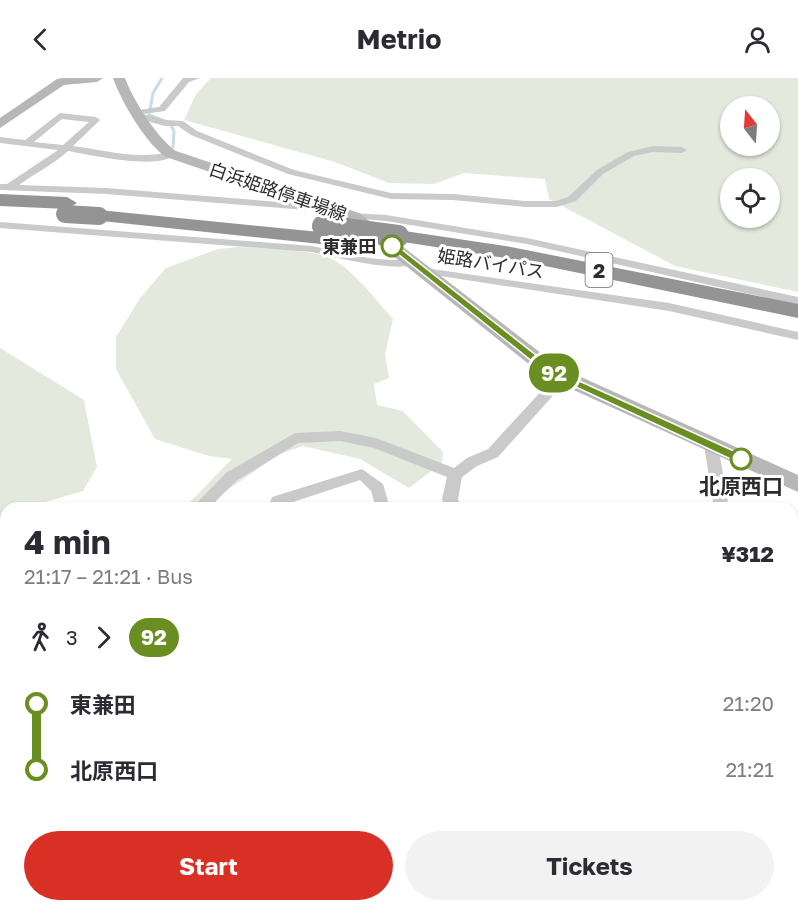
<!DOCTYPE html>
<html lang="en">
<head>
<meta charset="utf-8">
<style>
	:root { --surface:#fff; --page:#f2f2f3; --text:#2b2b33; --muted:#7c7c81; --accent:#d93025 }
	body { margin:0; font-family:"Golos Text","Noto Sans JP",sans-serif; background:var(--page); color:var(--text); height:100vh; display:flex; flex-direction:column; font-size:22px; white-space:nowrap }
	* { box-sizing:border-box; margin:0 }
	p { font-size:20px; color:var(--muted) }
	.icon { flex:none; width:33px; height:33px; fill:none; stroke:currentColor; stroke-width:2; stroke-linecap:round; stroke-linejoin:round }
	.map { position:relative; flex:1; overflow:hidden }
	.side { position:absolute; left:0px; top:424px; width:798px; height:410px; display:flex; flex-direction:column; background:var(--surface); border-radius:18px 18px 0 0; box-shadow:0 2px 4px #0004 }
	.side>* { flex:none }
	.badge { padding:0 12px; border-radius:20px; font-size:21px; line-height:39px }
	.needle { width:39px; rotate:343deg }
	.buttons { position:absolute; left:720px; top:18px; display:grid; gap:12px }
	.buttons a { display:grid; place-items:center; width:60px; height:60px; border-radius:50%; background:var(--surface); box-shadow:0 2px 4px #0004; font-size:30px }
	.map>.badge { position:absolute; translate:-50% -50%; box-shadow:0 0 0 3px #fff }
	.legs { display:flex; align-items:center; gap:9px; height:66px; padding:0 24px; font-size:20px }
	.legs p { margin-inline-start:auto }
	.summary { display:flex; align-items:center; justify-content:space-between; height:102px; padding:0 24px }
	h1 { font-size:33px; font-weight:700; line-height:45px }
	.button { display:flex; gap:12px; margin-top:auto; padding:12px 24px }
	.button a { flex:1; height:69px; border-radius:36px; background:var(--accent); color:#fff; font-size:24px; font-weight:700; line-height:69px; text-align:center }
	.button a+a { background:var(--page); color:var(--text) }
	ul { padding:0 24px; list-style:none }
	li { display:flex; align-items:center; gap:21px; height:66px; font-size:22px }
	li i { display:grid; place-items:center; width:9px; height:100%; margin:0 8px; background:currentColor }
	li i::after { content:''; width:15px; height:15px; margin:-8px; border:4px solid; border-radius:50%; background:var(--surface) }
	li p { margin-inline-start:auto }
	li:first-child i { background:linear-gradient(#0000 50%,currentColor 0) }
	li:last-child i { background:linear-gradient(currentColor 50%,#0000 0) }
	header { display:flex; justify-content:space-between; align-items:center; height:78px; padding:0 24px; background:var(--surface); font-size:27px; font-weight:700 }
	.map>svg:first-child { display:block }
	.green { fill:#e3e9dc; fill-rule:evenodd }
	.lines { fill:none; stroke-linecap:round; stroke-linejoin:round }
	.stream { stroke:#cadce6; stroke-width:3 }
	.minor { fill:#cacaca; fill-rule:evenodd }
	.secondary { fill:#b7b7b7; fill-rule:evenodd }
	.motorway { fill:#949494; fill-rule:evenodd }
	.motorway-bridge-far1 { stroke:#949494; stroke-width:18 }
	.motorway-bridge { stroke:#949494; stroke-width:22 }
	.line-1 { fill:#6b8e23; stroke:#fff; stroke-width:1.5 }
	.stop-1-dot { fill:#fff; stroke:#6b8e23; stroke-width:3 }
	.labels { text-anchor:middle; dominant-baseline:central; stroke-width:6; stroke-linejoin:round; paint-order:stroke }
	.far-street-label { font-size:18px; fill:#2d2d2d; stroke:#fff }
	.far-stop-label { font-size:18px; font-weight:bold; fill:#2d2d2d; stroke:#fff; text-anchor:end }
	.shield { fill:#fff; stroke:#6c6c6c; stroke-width:1.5 }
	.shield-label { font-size:20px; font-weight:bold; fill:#2d2d2d }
	.stop-label { font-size:21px; font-weight:bold; fill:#2d2d2d; stroke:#fff }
</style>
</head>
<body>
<header><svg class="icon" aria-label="back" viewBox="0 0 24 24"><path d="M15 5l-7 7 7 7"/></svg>Metrio<svg class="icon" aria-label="person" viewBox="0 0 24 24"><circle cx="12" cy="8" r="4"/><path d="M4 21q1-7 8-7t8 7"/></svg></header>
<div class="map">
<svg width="798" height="833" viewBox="0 0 798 833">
	<rect width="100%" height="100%" fill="#fff"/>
	<g class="green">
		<path d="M211,0H798V214L675,188L549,121L545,101L464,95L434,106L389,105L335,84L184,42L196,16ZM730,28H770V68H730ZM730,100H770V140H730Z"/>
		<path d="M238,169C260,170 316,171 334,182C355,194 377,223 393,241L385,276L389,300L374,306L377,327L403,333L443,374L442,385L409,410L360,381L303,368L280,376L220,417L212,430H184L232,381L209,378L155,361L116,291V259L141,219L166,190L218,171Z"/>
		<polygon points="0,270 84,322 97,389 83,413 45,424 43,430 6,430 6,593 0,596"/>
	</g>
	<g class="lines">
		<polyline class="stream" points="162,0 153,15 149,37 170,45 174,53 173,69"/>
		<g class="minor">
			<polygon points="183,0 200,0 189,4 165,33 143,36 166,42 183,43 197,53 294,92 391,115 453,116 525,123 556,123 568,119 597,92 628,74 653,68 682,69 687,72 682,75 653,74 634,78 603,96 576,123 557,129 525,129 453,122 391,121 288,96 191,57 178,48 165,48 139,41 138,39 141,37 137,34 138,32 159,29"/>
			<path d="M60,35L96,39L100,42L73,68C104,72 141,83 171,73L176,76C159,93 92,77 68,73C53,87 35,95 19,107L106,110L317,127L325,124L330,127L318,133L106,116L0,112V106H7L58,72L0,65V59L25,62ZM62,41L89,44L63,67L34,64Z"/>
			<polygon points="353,135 386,137 527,160 798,219 798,227 527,166 386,143 349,140 348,138"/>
			<path d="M0,144L312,168C338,174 365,181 392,182C401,182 412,178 420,184C404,197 333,179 312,174L0,150Z"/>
			<polygon points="425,190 669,225 798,254 798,262 669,233 421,195 421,191"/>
			<polygon points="562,295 569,299 567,302 498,379 477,388 462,399 458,421 460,430 445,430 442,421 447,399 374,370 340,363 298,365 236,403 209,430 192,430 226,395 295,355 340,353 376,360 454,390 467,380 488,371 557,296"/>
			<polygon points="711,362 718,367 729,430 714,430 704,367"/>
			<polygon points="362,391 383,406 390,430 376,430 371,413 360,402 284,427 283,430 268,430 272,419"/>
			<polygon points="6,571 6,591 0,593 0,573"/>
			<polygon points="792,580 798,582 798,601 792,599"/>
			<polygon points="88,828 110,828 112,833 90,833"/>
			<polygon points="258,828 280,828 281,833 259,833"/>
			<polygon points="436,828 466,828 464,833 434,833"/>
			<polygon points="585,828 608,828 610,833 587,833"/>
		</g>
		<g class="secondary">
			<polygon points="63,0 103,0 97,4 64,7 0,50 0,40 57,1"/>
			<path d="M113,0H125C133,22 157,60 176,73L359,135L559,289L798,397V414L545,299L347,141L166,79C146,66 121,23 113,0Z"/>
		</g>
		<g class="motorway">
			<polygon points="0,116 67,119 77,125 67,131 0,128"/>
			<polygon points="99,132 340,156 347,158 350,162 347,166 340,168 92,142 89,138 92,134"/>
			<polygon points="398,152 511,169 798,226 798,240 511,181 391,162 388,158 391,154"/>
		</g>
		<polyline class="motorway-bridge-far1" points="65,136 99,138"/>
		<polyline class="motorway-bridge" points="323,148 398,158"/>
	</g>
	<polygon class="line-1" points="389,166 395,166 555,292 745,378 745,384 737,384 548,296 389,169"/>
	<g class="stop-1-dot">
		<circle cx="392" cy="168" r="10"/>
		<circle cx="741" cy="381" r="10"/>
	</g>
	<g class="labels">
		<g class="far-street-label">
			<text transform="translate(278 113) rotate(19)">白浜姫路停車場線</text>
			<text transform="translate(491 185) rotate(9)">姫路バイパス</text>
		</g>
		<g class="far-stop-label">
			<text x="376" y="168">東兼田</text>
		</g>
		<rect class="shield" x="585.5" y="175" width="27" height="34" rx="4.5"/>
		<g class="shield-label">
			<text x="599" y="192">2</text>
		</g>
		<g class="stop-label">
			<text x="741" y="408">北原西口</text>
		</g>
	</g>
</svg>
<div class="buttons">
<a><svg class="needle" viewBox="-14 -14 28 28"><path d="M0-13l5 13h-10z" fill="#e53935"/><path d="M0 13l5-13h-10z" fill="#7c7c81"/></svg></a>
<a><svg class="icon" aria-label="locate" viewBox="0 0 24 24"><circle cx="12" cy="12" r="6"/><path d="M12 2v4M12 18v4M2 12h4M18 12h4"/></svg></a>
</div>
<b class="badge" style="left:554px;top:295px;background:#6b8e23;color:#fff">92</b>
<section class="side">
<div class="summary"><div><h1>4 min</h1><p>21:17 – 21:21 · Bus</p></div><b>¥312</b></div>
<div class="legs"><svg class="icon" aria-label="walk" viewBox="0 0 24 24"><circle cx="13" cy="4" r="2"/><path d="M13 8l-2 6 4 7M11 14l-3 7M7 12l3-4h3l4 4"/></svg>3<svg class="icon" aria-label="forward" viewBox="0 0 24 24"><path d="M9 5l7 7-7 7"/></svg><b class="badge" style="background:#6b8e23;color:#fff">92</b></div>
<ul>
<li><i style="color:#6b8e23"></i><b>東兼田</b><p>21:20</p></li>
<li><i style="color:#6b8e23"></i><b>北原西口</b><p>21:21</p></li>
</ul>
<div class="button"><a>Start</a><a>Tickets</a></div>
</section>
</div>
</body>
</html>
